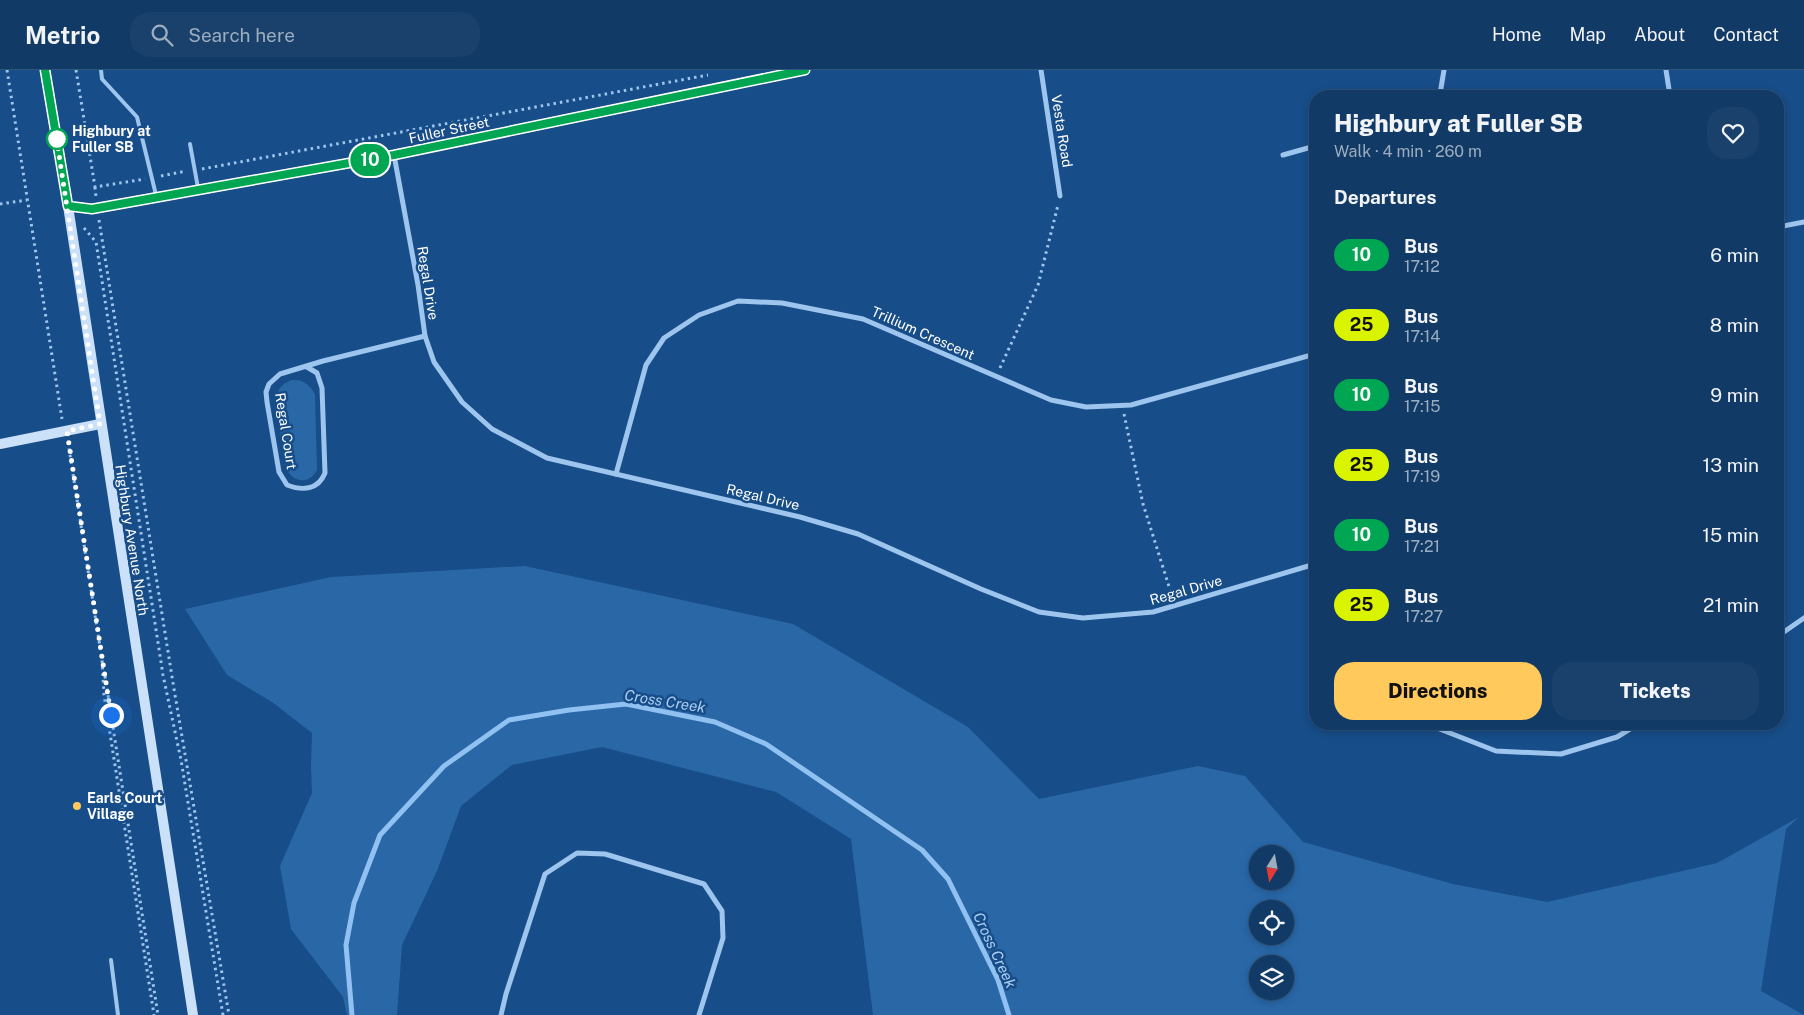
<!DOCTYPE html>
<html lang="en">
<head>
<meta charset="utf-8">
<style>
	:root { --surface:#113a66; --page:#1a416c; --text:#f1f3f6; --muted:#9cadbf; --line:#30547a; --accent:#ffc95b }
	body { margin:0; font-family:"Public Sans",sans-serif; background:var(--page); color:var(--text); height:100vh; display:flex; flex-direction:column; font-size:19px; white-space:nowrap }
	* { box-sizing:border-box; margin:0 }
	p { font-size:16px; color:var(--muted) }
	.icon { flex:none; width:28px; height:28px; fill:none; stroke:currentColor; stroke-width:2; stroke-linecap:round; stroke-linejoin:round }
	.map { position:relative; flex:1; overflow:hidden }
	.side { position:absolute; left:1309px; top:20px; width:475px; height:640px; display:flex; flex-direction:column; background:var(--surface); border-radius:20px; box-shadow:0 2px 8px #0003,0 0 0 1px var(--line) }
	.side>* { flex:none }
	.badge { padding:0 10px; border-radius:16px; font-size:18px; line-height:32px }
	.needle { width:32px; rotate:191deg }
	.controls { position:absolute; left:1249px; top:775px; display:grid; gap:10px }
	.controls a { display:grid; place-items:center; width:45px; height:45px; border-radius:50%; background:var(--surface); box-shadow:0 2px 8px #0003,0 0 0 1px var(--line); font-size:25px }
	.you { position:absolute; width:25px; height:25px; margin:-12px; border:4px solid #fff; border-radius:50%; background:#1a73e8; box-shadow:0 0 0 8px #1a73e833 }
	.map>.badge { position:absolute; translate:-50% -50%; box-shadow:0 0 0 2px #fff }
	h2 { padding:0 25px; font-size:19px; line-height:45px }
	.round { display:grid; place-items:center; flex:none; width:52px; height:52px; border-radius:20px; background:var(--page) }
	.headline { display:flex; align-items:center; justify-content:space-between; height:85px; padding:0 25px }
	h1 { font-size:24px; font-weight:800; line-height:38px }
	.cta { display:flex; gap:10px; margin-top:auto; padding:10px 25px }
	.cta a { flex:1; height:58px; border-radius:20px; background:var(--accent); color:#111; font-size:20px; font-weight:800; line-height:58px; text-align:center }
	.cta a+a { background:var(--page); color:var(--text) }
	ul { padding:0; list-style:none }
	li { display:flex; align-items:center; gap:15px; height:70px; padding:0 25px }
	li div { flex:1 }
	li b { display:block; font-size:19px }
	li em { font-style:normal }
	li .badge { min-width:55px; font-weight:700; text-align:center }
	header { display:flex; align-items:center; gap:30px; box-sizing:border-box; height:70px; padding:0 25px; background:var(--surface); border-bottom:1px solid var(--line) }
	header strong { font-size:24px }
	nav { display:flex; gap:28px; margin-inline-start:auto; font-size:18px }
	.search { width:350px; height:45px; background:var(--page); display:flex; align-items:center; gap:12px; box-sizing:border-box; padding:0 18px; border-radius:20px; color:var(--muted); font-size:19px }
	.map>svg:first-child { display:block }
	.green { fill:#2967a7; fill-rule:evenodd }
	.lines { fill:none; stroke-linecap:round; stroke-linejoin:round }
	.stream { stroke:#90c1f1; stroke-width:5 }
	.path { stroke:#9ec5ee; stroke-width:3; stroke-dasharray:2.5 4; stroke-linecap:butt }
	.lane { stroke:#9ec5ee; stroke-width:4 }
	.street { stroke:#9ec5ee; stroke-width:5 }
	.secondary { stroke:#cbe1fa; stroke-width:10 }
	.line-casing { stroke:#fff; stroke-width:11 }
	.line { stroke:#00a651; stroke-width:8 }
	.walk { stroke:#fff; stroke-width:5; stroke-dasharray:0 9 }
	.stop-dot { fill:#fff; stroke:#00a651; stroke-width:2.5 }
	.poi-dot { fill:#ffc95b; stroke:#174d88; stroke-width:2 }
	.labels { text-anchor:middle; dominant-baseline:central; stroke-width:5; stroke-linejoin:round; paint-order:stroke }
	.street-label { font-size:14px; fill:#fff; stroke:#174d88 }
	.stop-label { font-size:14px; font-weight:bold; fill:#fff; stroke:#174d88; text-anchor:start }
	.poi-label { font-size:14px; font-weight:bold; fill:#fff; stroke:#174d88; text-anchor:start }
	.water-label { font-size:15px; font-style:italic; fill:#aacff5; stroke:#174d88 }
</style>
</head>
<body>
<header>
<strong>Metrio</strong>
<div class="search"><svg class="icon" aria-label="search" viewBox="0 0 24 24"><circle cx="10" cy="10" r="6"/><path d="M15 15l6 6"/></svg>Search here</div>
<nav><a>Home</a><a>Map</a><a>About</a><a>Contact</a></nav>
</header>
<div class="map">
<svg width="1804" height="945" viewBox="0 0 1804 945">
	<rect width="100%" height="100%" fill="#174d88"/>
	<g class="green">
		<path d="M292,310C303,309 310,315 315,324L317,400C309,415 293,413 286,398L275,332C276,321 281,314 292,310Z"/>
		<path d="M525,496L793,554L968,657L1039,729L1198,696L1245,706L1303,772L1453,814L1547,832L1717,793L1799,747L1786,759L1761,921L1804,945H873L851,769L776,722L602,677L512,695L461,736L437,801L402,875L397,945H347L343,927L291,859L280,796L312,723L311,697L312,663L272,632L227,605L185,539L331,507ZM1258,784H1285V811H1258ZM1258,839H1285V866H1258ZM1258,894H1285V921H1258Z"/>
	</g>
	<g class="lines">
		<polyline class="stream" points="352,945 346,875 354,833 380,765 444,696 509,650 569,640 626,634 715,652 766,674 922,780 948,809 998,910 1009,945"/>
		<g class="path">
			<polyline points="7,0 62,349"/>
			<polyline points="76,0 95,117 145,109"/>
			<polyline points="202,99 708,5"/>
			<polyline points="161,106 186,101"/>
			<polyline points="95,117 96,127"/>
			<polyline points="0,134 27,130"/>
			<polyline points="99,150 174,619 229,945"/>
			<polyline points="84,158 96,172 163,605 181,690 223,945"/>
			<polyline points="1000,298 1038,215 1058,135"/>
			<polyline points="1124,344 1143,434 1172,526"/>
			<polyline points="68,372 102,590 104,625 154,945"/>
			<polyline points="105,606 158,945"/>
		</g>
		<g class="lane">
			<polyline points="101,0 102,9 137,47 156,125"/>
			<polyline points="190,74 198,118"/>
			<polyline points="111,890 118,945"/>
		</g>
		<g class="street">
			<polyline points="1041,0 1060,126"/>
			<polyline points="1666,0 1670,26"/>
			<polyline points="1437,26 1440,24 1444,0"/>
			<polyline points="394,85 418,215 425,266 434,292 462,332 492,359 547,388 800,447 858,464 981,519 1039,542 1083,548 1153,542 1315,494"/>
			<polyline points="1283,85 1315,76"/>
			<polyline points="1778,157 1804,152"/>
			<path d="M307,297L317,303L322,318L325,403C318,420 303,421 287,415L279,402L267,332L266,322L269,314L280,304L323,291L425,266"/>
			<polyline points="616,404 646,295 664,268 699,245 738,231 782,233 863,249 1051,330 1086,337 1131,335 1315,284"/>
			<polyline points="1778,566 1804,548"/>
			<polyline points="1431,654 1437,658 1496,681 1561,684 1617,667 1638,654"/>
			<polyline points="501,945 506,924 545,804 577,783 605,784 704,814 722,841 723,868 699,945"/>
		</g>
		<g class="secondary">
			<polyline points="45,0 68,136 193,945"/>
			<polyline points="68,136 92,139 394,85 805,0"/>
			<polyline points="0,374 100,354"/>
		</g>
	</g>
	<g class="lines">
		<defs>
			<polyline id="line" points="45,0 68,136 92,139 394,85 805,0"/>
		</defs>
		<use href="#line" class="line-casing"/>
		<use href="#line" class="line"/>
		<polyline class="walk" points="57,69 56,65 100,354 67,361 111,645"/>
	</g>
	<circle class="stop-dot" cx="57" cy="69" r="10"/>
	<circle class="poi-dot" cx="77" cy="736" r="5"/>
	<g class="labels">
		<g class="street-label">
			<text transform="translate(449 60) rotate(-12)">Fuller Street</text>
			<text transform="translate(1062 61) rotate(81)">Vesta Road</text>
			<text transform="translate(428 213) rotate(81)">Regal Drive</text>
			<text transform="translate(923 263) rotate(24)">Trillium Crescent</text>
			<text transform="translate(286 361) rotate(81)">Regal Court</text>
			<text transform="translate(763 427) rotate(13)">Regal Drive</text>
			<text transform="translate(132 470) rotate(81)">Highbury Avenue North</text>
			<text transform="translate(1186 520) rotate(-16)">Regal Drive</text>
		</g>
		<g class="stop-label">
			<text x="72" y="61">Highbury at<tspan x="72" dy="16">Fuller SB</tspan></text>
		</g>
		<g class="poi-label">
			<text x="87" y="728">Earls Court<tspan x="87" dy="16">Village</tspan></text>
		</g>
		<g class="water-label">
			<text transform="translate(665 631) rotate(9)">Cross Creek</text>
			<text transform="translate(995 880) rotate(65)">Cross Creek</text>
		</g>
	</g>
</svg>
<div class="controls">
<a><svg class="needle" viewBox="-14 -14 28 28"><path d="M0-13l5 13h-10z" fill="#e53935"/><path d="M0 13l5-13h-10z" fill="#9cadbf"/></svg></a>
<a><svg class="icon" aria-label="locate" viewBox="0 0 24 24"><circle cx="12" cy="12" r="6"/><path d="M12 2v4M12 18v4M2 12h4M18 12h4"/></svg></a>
<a><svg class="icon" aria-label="layers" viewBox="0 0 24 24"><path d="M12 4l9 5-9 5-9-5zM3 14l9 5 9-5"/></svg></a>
</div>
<div class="you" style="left:111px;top:645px"></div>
<b class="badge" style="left:370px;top:90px;background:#00a651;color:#fff">10</b>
<section class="side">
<div class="headline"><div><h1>Highbury at Fuller SB</h1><p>Walk · 4 min · 260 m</p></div><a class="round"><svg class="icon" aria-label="heart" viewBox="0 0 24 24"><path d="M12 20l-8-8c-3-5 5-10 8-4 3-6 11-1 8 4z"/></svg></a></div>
<h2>Departures</h2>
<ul>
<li><span class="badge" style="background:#00a651;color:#fff">10</span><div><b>Bus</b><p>17:12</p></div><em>6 min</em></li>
<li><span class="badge" style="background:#daf400;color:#111">25</span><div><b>Bus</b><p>17:14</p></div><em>8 min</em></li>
<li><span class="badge" style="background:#00a651;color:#fff">10</span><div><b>Bus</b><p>17:15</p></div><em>9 min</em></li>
<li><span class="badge" style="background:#daf400;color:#111">25</span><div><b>Bus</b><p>17:19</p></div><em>13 min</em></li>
<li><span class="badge" style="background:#00a651;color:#fff">10</span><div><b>Bus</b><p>17:21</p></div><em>15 min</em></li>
<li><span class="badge" style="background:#daf400;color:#111">25</span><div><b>Bus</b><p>17:27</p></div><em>21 min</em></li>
</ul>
<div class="cta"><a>Directions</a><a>Tickets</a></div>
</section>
</div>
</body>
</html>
